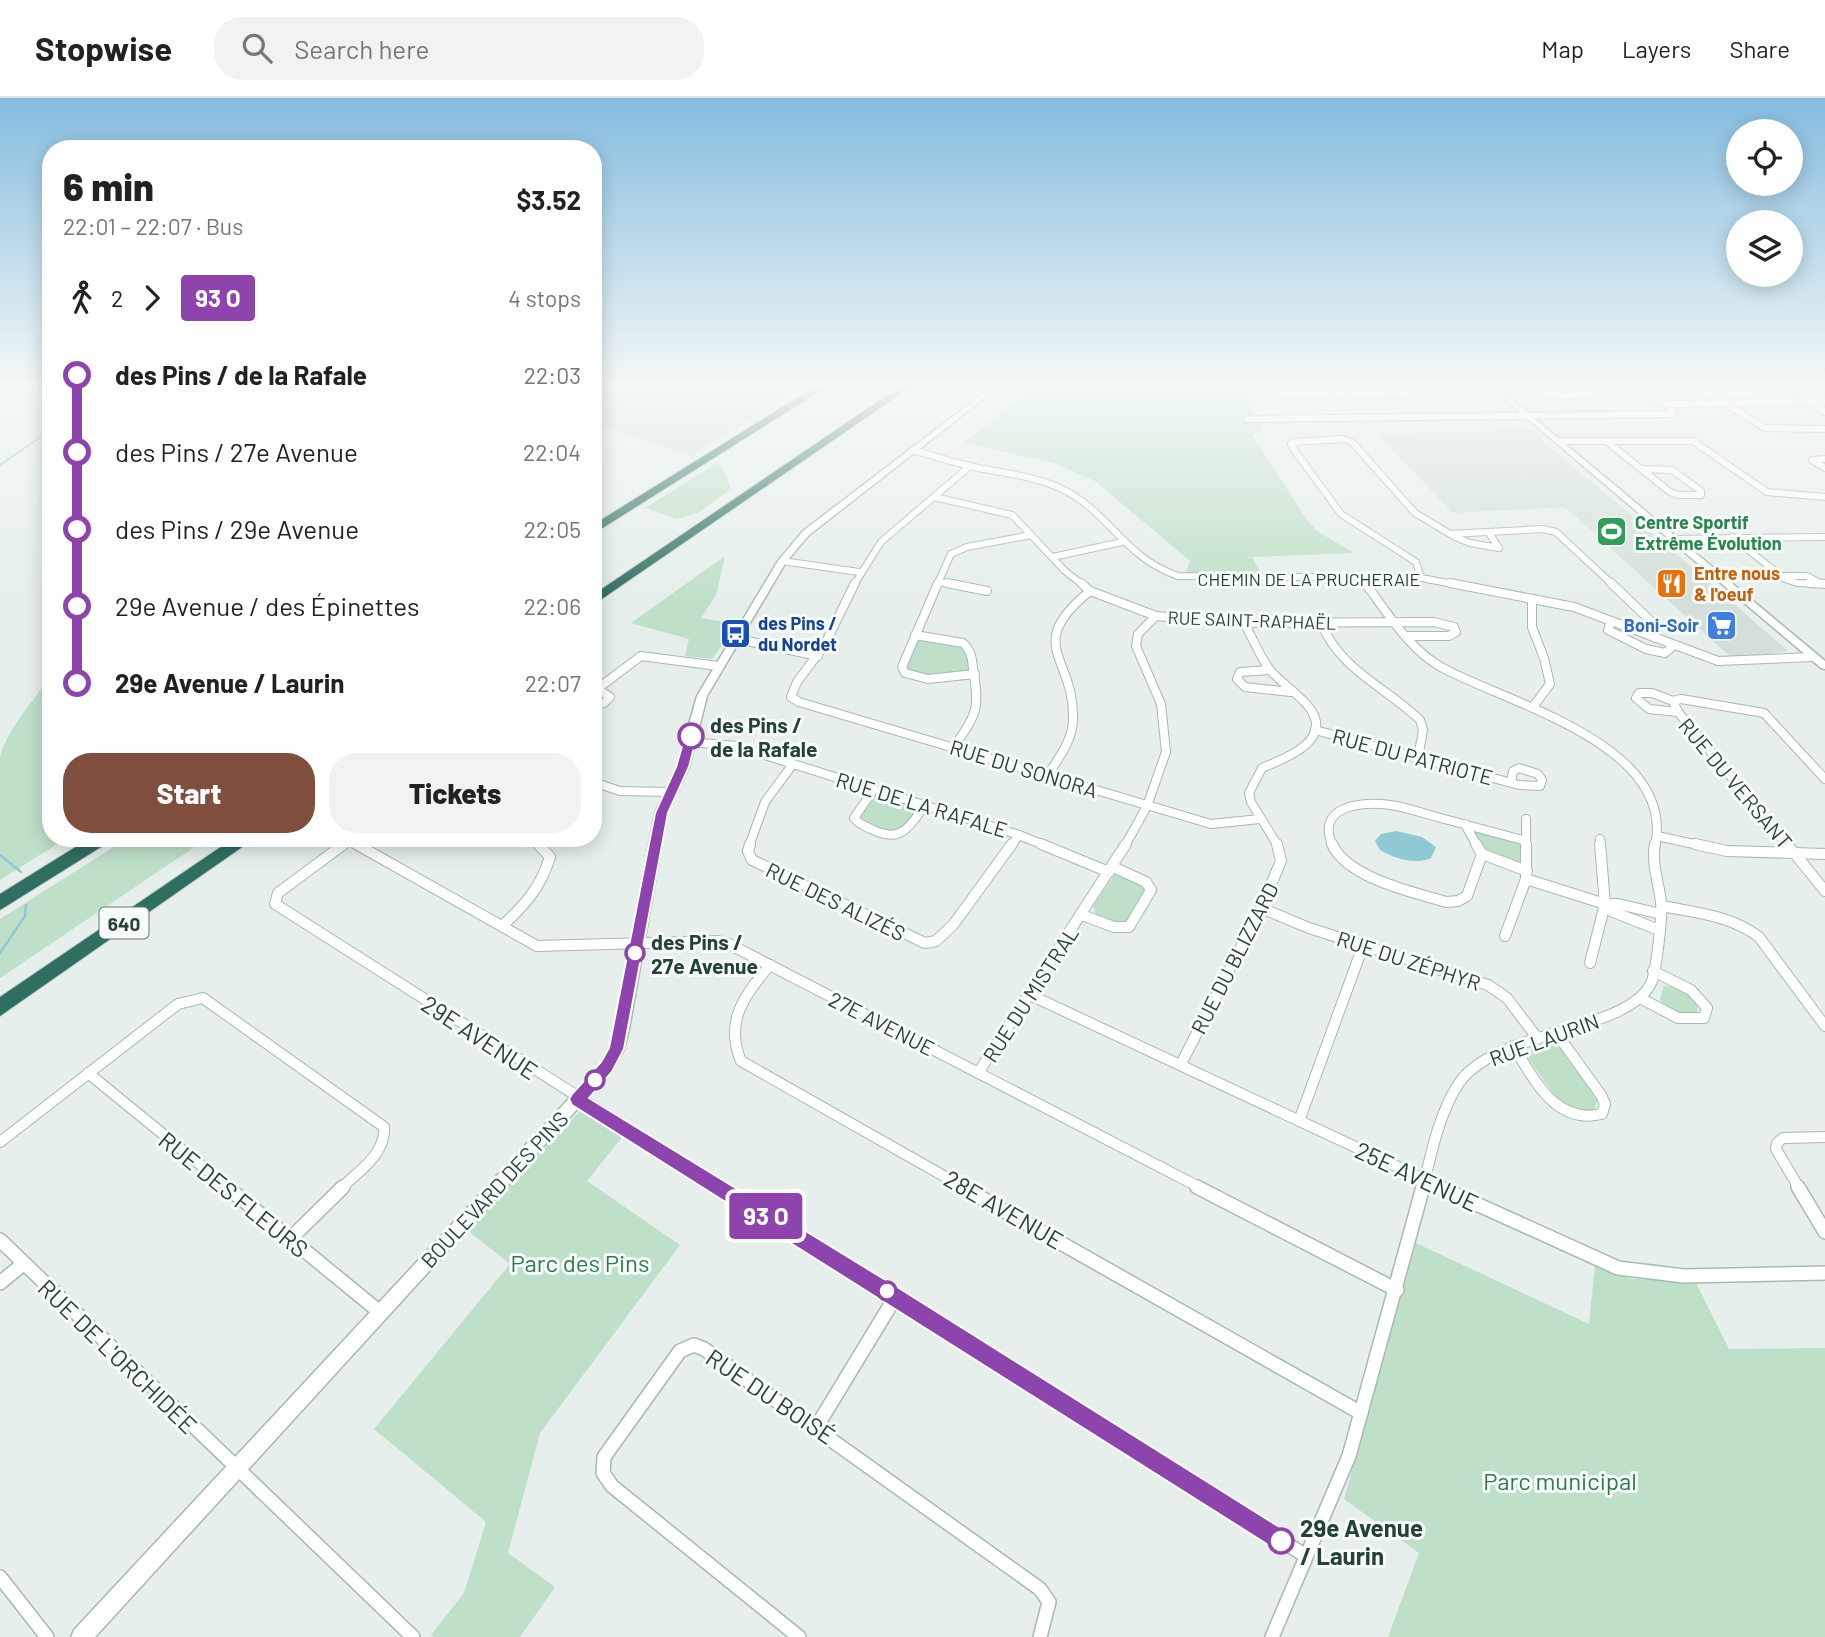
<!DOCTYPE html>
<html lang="en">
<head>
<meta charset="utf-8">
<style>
	:root { --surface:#fff; --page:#f2f2f2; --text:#222; --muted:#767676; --line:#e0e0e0; --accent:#804e3d }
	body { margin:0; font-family:Barlow,sans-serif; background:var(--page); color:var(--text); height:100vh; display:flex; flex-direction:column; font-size:26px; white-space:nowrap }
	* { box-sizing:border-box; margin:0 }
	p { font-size:23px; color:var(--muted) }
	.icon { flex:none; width:38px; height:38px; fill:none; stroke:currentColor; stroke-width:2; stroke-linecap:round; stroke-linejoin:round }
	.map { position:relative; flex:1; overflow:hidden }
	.sheet { position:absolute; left:42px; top:42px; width:560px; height:707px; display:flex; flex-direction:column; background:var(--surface); border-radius:28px; box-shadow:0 4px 18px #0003 }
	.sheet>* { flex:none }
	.badge { padding:0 14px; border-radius:5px; font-size:24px; line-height:46px }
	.controls { position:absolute; left:1726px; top:21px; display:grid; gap:14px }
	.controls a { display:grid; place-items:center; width:77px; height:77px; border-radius:50%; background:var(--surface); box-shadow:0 4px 18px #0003; font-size:35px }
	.map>.badge { position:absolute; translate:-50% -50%; box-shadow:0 0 0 4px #fff }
	.legs { display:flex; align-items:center; gap:10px; height:77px; padding:0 21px; font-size:23px }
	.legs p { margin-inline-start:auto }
	.overview { display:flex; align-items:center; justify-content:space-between; height:119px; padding:0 21px }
	h1 { font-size:38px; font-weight:800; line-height:52px }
	.button { display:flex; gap:14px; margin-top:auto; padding:14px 21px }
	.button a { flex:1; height:80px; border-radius:28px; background:var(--accent); color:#fff; font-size:28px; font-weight:800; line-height:80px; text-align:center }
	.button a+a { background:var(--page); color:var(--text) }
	ul { padding:0 21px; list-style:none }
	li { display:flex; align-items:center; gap:24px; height:77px; font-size:26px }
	li i { display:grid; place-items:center; width:10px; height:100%; margin:0 9px; background:currentColor }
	li i::after { content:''; width:18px; height:18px; margin:-9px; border:5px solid; border-radius:50%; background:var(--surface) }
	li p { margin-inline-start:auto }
	li:first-child i { background:linear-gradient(#0000 50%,currentColor 0) }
	li:last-child i { background:linear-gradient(currentColor 50%,#0000 0) }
	header { display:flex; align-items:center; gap:42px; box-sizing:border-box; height:98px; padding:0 35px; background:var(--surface); border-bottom:2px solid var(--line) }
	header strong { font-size:33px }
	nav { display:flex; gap:38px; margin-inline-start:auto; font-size:24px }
	.search { width:490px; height:63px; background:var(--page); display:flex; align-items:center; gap:18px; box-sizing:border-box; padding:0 24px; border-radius:28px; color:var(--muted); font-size:26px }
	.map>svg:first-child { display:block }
	.built { fill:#d4dfda }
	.green { fill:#bfe0c8 }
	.water { fill:#8ec9d4 }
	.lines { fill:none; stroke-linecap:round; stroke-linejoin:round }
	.stream-far1 { stroke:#8ec9d4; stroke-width:2 }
	.stream { stroke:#8ec9d4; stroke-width:2.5 }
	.minor-far3-casing { stroke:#a8b8b2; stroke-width:8 }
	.minor-far2-casing { stroke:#a8b8b2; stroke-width:10 }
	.minor-far1-casing { stroke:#a8b8b2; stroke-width:12 }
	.minor-casing { stroke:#a8b8b2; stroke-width:16 }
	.tertiary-casing { stroke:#a8b8b2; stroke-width:3 }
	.motorway-casing { stroke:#c2cac8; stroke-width:2 }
	.minor-far3 { stroke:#fff; stroke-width:6 }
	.minor-far2 { stroke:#fff; stroke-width:8 }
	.minor-far1 { stroke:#fff; stroke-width:10 }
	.minor { stroke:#fff; stroke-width:13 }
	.tertiary { fill:#fff; fill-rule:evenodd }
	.motorway { fill:#2f6f62; fill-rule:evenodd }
	.line-1 { fill:#8e44ad; stroke:#fff; stroke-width:2 }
	.stop-1-dot { fill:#fff; stroke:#8e44ad; stroke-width:3.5 }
	.labels { text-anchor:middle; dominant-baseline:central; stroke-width:6; stroke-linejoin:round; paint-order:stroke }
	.far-leisure-label { font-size:18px; font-weight:bold; fill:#27864d; stroke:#f7fbf9; text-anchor:start }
	.far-food-label { font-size:18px; font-weight:bold; fill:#c56008; stroke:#f7fbf9; text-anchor:start }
	.far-street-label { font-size:18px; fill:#24423a; stroke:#f7fbf9 }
	.far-transit-label { font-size:18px; font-weight:bold; fill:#164399; stroke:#f7fbf9; text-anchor:start }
	.far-shop-label { font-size:18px; font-weight:bold; fill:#366cbe; stroke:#f7fbf9; text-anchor:end }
	.shield { fill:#f7fbf9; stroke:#637a73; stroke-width:2 }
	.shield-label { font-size:19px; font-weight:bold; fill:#24423a }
	.stop-label { font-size:21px; font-weight:bold; fill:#24423a; stroke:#f7fbf9; text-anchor:start }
	.street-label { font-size:21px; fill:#24423a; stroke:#f7fbf9 }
	.near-street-label { font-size:24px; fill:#24423a; stroke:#f7fbf9 }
	.near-park-label { font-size:24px; fill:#2d7a4b; stroke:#f7fbf9 }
	.near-stop-label { font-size:24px; font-weight:bold; fill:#24423a; stroke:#f7fbf9; text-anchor:start }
</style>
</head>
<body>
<header>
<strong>Stopwise</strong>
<div class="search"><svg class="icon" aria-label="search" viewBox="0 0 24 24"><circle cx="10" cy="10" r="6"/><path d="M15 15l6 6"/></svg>Search here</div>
<nav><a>Map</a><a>Layers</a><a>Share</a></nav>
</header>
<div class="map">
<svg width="1825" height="1539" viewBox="0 0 1825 1539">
	<rect width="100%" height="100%" fill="#e6efeb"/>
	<g class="built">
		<polygon points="593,288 803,288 691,358 593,325"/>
		<polygon points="1534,332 1544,340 1541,342 1634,419 1788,553 1733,561 1565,409 1453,415 1377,336"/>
	</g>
	<g class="green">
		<polygon points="1035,288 1237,288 1264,332 1252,337 1307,422 1317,433 1354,455 1252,459 1261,476 1186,475 1190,463 1095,383 1054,365 964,345"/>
		<polygon points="717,365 722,368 731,391 699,414 677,421 645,410"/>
		<polygon points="725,458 716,497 701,520 738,526 712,561 685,558 689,541 631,525"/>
		<polygon points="915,537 963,545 975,576 928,581 902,569"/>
		<path d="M51,576V740H67L0,782V659C9,626 34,605 51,576Z"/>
		<polygon points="874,691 925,707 898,739 858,726 856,714"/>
		<polygon points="1465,726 1526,743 1527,773 1482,756"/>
		<polygon points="128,740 208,740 0,880 0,821"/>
		<path d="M1114,777C1127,776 1139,782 1147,791L1128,823L1118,827L1096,817L1093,808Z"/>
		<path d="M1664,888C1679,887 1689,894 1698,905L1697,915C1684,918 1667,913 1660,901Z"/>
		<polygon points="1549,946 1560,950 1594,993 1598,1000 1594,1013 1580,1016 1561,1006 1528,960 1530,952"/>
		<polygon points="581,1012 623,1038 587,1083 680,1147 540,1335 508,1455 555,1489 520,1539 434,1539 431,1537 464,1495 486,1424 374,1331 510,1166 467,1132"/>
		<polygon points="1416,1145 1589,1226 1595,1167 1632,1181 1695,1183 1729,1251 1825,1250 1825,1539 1388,1539 1419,1455 1344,1401"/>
	</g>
	<path class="water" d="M1396,733L1422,739L1436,749L1431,760C1416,767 1395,761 1380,752L1375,743L1381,736Z"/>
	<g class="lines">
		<polyline class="stream-far1" points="0,367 51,332"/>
		<g class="stream">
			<polyline points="0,757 21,774"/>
			<polyline points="0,855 25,818 26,807"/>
		</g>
		<defs>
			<g id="minor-far3">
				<polyline points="1273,288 1278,294 1290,297 1436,295 1440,294 1438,288"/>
				<path d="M1530,288C1549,299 1570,300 1591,295L1585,288"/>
				<polyline points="1697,288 1765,330 1825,331"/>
				<polyline points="1813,305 1825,314"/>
				<polyline points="1666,306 1825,304"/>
				<polyline points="1247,321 1674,316 1670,309 1640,288"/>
				<polyline points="1558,343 1693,343 1767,394 1825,399"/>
				<polyline points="1606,343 1670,394 1678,397 1701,397 1701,393 1672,372 1642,371"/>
				<path d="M913,352C932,357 951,364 970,368C1004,376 1043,378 1073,397C1114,423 1127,460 1178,478L1421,480L1459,487"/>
				<polyline points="1825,361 1812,362 1825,370"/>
				<polyline points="934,399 1012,417 1065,473 1083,487"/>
				<polyline points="1453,438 1470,445 1499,450 1489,435"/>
				<polyline points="1732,439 1785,481 1797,485 1825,486"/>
				<polyline points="1673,441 1825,439"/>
				<polyline points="1053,459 1122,444"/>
				<polyline points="782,463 859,474"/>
				<polyline points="1781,478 1807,478 1818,484"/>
				<polyline points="1361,480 1367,487"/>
				<polyline points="1421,480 1416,464 1341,416 1295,353 1291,346 1293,344 1343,341 1352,344 1415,415 1450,436 1543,431 1556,434 1613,487"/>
				<polyline points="939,484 956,487"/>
				<polyline points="854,487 881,444 970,368"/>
				<polyline points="937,487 951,456 967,449 1031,437"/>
			</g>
			<g id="minor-far2">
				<polyline points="855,485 824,548 797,584 791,599 799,604 1211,726 1260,721"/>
				<polyline points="938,485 902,569 905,575 928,581 975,576"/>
				<polyline points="947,485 987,493"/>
				<polyline points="1081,485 1090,493 1156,518 1242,525 1434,524 1454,529 1456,534 1449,538 1407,538"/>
				<path d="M1365,485C1387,514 1409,551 1441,569C1506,605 1677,646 1655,748"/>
				<polyline points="1450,485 1574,509 1718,563 1813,559"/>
				<polyline points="1611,485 1654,526 1655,540"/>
				<polyline points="1810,485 1825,486"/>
				<polyline points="1532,501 1532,529 1544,560 1550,586 1533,609"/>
				<polyline points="1611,523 1608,532 1646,551 1665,555 1673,548"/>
				<path d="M1244,525C1253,540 1260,560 1271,573C1283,587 1301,597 1311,612C1332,644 1283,661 1262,670L1249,695L1251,704L1278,748"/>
				<path d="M1321,525C1340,572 1386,589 1420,622L1423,632L1418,660"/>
				<path d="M915,537L963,545C971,552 972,560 973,570C980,612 977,615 954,649"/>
				<polyline points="738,541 818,558"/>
				<polyline points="1270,572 1240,574 1237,581 1245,589 1291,594"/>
				<polyline points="593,594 641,558 718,568"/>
				<polyline points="1673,603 1652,595 1639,595 1636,600 1649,611 1678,614"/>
				<polyline points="593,607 604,605 610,599 598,591"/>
				<polyline points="1315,632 1519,687 1540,688 1542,682 1538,676 1519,670 1513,673 1511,684"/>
				<polyline points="690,644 736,648 1019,737 1046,748"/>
				<path d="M1048,677C1058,661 1072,643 1073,623C1076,559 1022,548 1090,493"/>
				<polyline points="593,684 620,693 670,694"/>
				<path d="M874,691L854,720C861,728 869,730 878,734C903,744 912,725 925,707"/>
				<polyline points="1526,721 1526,748"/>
				<polyline points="1465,726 1477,748"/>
				<polyline points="1657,738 1703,748"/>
				<polyline points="526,740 542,748"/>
				<polyline points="1600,741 1601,748"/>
				<polyline points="349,742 360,748"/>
				<polyline points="341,748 352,740"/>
				<polyline points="749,748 765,704 793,666"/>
				<polyline points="1011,748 1019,737"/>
				<polyline points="1125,748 1147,708 1166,654 1161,606 1136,548 1138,536 1156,518"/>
				<path d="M1333,748C1314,708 1362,703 1390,707C1406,709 1422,715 1437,719C1467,727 1496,735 1526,743"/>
				<polyline points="1788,748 1678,614 1673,603 1681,601 1764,615 1825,681"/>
			</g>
			<g id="minor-far1">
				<polyline points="344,746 278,795 275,806 722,1090"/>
				<polyline points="356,746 537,848 718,843 727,845 1201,1090"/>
				<polyline points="750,746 748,753 752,762 925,845 936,843 953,827 1012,746"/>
				<polyline points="1041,746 1109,774"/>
				<path d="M1332,746C1347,780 1413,794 1446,804L1458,803L1467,798L1482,756L1527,773"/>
				<polyline points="1476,746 1482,756"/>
				<polyline points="1695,746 1727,753 1825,756"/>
				<polyline points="1787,746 1825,793"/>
				<polyline points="1526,781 1605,806 1618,806 1661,816"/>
				<polyline points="1605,806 1611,813 1659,832"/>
				<path d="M1662,808C1696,815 1730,817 1759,839L1825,928"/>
				<polyline points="1261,810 1309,830 1488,887 1507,900 1538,941"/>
				<polyline points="1082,817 1114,829 1129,829 1151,792 1146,784 1113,769"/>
				<path d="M502,828C525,807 541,789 550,759L538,746"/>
				<polyline points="1505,838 1526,781 1526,746"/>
				<polyline points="1590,865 1605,806 1600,746"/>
				<path d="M770,867C745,897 724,923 741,963L965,1090"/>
				<polyline points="1028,896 1443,1090"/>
				<polyline points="1640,900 1678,920 1704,920 1707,910 1691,892 1653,873"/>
				<path d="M1513,948C1535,982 1555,1027 1602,1016L1605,1006L1601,997L1557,936"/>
				<polyline points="1181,966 1261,810 1281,763 1277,746"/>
				<polyline points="88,975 229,1090"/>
				<polyline points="978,975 1126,746"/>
				<polyline points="1299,1023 1363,848"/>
				<path d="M0,1044L178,906L203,900L384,1029C386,1056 359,1073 341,1090"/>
				<path d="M1423,1090C1431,1056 1439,1015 1459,985C1497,930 1631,935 1652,883C1656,872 1663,816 1661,804C1659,786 1651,764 1655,746"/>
				<polyline points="1799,1090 1776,1051 1777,1045 1783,1040 1825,1039"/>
			</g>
			<g id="minor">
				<polyline points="227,1089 381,1215"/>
				<polyline points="720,1089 1306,1458"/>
				<polyline points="962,1089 1361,1315"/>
				<polyline points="1197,1089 1397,1192"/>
				<polyline points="1439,1089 1618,1170 1684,1178 1825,1175"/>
				<polyline points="1798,1089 1825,1134"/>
				<polyline points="0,1142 413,1539"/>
				<polyline points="289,1142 343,1089"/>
				<polyline points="0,1185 23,1166"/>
				<polyline points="817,1328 896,1198"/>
				<polyline points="0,1479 47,1539"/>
				<polyline points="799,1539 612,1388 603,1375 604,1359 680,1253 694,1247 704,1251 1040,1491 1049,1504 1040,1539"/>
				<polyline points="1272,1539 1349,1358 1423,1089"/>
			</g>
			<g id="tertiary">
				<polygon points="993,288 1000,288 809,437 786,464 707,598 689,669 667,715 629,931 624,951 612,973 95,1539 71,1539 74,1532 602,965 610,950 615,931 655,715 677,669 697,598 778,463 803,433"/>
				<polygon points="1489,288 1496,288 1825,563 1825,571 1821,570"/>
			</g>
			<g id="motorway">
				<polygon points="816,288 828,288 593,436 593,427"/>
				<polygon points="901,288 912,288 593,507 593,497"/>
				<polygon points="90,740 111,740 109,744 0,812 0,796"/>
				<polygon points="234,740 255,740 0,918 0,899"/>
			</g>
		</defs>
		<use href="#minor-far3" class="minor-far3-casing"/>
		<use href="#minor-far2" class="minor-far2-casing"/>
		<use href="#minor-far1" class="minor-far1-casing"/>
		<use href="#minor" class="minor-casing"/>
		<use href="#tertiary" class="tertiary-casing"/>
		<use href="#motorway" class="motorway-casing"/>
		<use href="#minor-far3" class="minor-far3"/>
		<use href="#minor-far2" class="minor-far2"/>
		<use href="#minor-far1" class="minor-far1"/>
		<use href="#minor" class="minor"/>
		<use href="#tertiary" class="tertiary"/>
		<use href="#motorway" class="motorway"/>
	</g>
	<linearGradient id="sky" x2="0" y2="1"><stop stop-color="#84bce0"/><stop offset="0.57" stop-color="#f4f8f6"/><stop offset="1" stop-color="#f4f8f6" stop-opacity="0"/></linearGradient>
	<rect width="1825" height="503" fill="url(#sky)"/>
	<polygon class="line-1" points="691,634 697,638 689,669 668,715 624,951 612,974 589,1000 902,1192 1289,1435 1292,1443 1289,1450 1281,1454 1273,1450 572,1007 569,1001 572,996 601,964 609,950 655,715 676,669 685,638"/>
	<defs>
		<symbol id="stadium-square" viewBox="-11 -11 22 22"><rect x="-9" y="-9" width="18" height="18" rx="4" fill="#2e9e5b" stroke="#f7fbf9"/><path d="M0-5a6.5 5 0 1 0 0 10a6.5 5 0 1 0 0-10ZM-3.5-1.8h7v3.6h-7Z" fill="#fff"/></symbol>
		<symbol id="restaurant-square" viewBox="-11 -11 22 22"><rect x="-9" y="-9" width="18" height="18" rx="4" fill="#e8710a" stroke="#f7fbf9"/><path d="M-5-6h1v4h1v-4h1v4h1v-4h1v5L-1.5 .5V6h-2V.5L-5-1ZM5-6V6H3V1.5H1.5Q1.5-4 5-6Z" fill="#fff"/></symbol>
		<symbol id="supermarket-square" viewBox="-11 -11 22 22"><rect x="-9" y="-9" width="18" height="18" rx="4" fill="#3f7fe0" stroke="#f7fbf9"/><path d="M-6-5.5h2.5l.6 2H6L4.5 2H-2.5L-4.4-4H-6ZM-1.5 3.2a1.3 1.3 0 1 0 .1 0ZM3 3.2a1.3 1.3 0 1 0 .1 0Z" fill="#fff"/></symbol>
		<symbol id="bus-square" viewBox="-11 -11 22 22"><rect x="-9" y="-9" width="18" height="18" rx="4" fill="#1a4fb4" stroke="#f7fbf9"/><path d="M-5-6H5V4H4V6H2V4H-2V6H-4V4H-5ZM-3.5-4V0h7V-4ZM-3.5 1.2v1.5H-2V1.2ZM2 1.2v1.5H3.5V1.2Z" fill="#fff"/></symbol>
	</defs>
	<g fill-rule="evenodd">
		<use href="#stadium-square" x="1594" y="416" width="35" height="35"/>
		<use href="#restaurant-square" x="1654" y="468" width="35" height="35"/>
		<use href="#supermarket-square" x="1704" y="510" width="35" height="35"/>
		<use href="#bus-square" x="718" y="518" width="35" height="35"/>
	</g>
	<g class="stop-1-dot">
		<circle cx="691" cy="638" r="12"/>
		<circle cx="635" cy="855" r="9"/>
		<circle cx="595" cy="982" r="9"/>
		<circle cx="887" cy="1193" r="9"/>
		<circle cx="1281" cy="1443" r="12"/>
	</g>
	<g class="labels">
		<g class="far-leisure-label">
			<text x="1635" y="424">Centre Sportif<tspan x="1635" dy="21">Extrême Évolution</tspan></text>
		</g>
		<g class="far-food-label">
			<text x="1694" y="475">Entre nous<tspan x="1694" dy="21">&amp; l'oeuf</tspan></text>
		</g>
		<g class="far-street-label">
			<text x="1309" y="481">CHEMIN DE LA PRUCHERAIE</text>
			<text transform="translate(1252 522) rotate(2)">RUE SAINT-RAPHAËL</text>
		</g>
		<g class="far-transit-label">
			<text x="758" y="525">des Pins /<tspan x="758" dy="21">du Nordet</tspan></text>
		</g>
		<g class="far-shop-label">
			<text x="1699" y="527">Boni-Soir</text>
		</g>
		<rect class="shield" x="99.5" y="809.5" width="49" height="31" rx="5"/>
		<g class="shield-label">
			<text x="124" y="825">640</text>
		</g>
		<g class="stop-label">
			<text x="710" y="626">des Pins /<tspan x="710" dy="24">de la Rafale</tspan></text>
			<text x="651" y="843">des Pins /<tspan x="651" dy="24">27e Avenue</tspan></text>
		</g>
		<g class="street-label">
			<text transform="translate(1413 658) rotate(15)">RUE DU PATRIOTE</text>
			<text transform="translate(1024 670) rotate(17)">RUE DU SONORA</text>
			<text transform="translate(1736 685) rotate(50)">RUE DU VERSANT</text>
			<text transform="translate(922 706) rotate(17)">RUE DE LA RAFALE</text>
			<text transform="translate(836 803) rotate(26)">RUE DES ALIZÉS</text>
			<text transform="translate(1234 860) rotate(-63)">RUE DU BLIZZARD</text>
			<text transform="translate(1409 862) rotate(18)">RUE DU ZÉPHYR</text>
			<text transform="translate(1030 896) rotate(-57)">RUE DU MISTRAL</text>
			<text transform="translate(882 925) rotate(27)">27E AVENUE</text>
			<text transform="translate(1544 941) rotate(-20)">RUE LAURIN</text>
			<text transform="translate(494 1091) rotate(-47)">BOULEVARD DES PINS</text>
		</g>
		<g class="near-street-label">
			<text transform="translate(480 939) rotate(33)">29E AVENUE</text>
			<text transform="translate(1417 1078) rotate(25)">25E AVENUE</text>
			<text transform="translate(234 1096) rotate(39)">RUE DES FLEURS</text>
			<text transform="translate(1004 1111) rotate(30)">28E AVENUE</text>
			<text transform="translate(118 1258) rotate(44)">RUE DE L'ORCHIDÉE</text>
			<text transform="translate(771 1298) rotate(34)">RUE DU BOISÉ</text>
		</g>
		<g class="near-park-label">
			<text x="580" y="1164">Parc des Pins</text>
			<text x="1560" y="1382">Parc municipal</text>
		</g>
		<g class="near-stop-label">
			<text x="1300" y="1429">29e Avenue<tspan x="1300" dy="28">/ Laurin</tspan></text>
		</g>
	</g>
</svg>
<div class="controls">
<a><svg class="icon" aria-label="locate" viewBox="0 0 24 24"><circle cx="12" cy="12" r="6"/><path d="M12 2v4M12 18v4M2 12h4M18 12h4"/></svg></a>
<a><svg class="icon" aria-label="layers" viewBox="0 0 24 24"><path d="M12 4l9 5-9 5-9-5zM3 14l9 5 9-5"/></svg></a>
</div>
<b class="badge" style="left:766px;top:1118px;background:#8e44ad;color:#fff">93 O</b>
<section class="sheet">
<div class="overview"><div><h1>6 min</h1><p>22:01 – 22:07 · Bus</p></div><b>$3.52</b></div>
<div class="legs"><svg class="icon" aria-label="walk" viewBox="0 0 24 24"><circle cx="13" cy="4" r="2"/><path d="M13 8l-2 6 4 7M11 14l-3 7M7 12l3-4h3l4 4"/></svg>2<svg class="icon" aria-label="forward" viewBox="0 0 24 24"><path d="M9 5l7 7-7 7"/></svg><b class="badge" style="background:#8e44ad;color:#fff">93 O</b><p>4 stops</p></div>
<ul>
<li><i style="color:#8e44ad"></i><b>des Pins / de la Rafale</b><p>22:03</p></li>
<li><i style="color:#8e44ad"></i><span>des Pins / 27e Avenue</span><p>22:04</p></li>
<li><i style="color:#8e44ad"></i><span>des Pins / 29e Avenue</span><p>22:05</p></li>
<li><i style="color:#8e44ad"></i><span>29e Avenue / des Épinettes</span><p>22:06</p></li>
<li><i style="color:#8e44ad"></i><b>29e Avenue / Laurin</b><p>22:07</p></li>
</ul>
<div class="button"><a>Start</a><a>Tickets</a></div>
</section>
</div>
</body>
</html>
